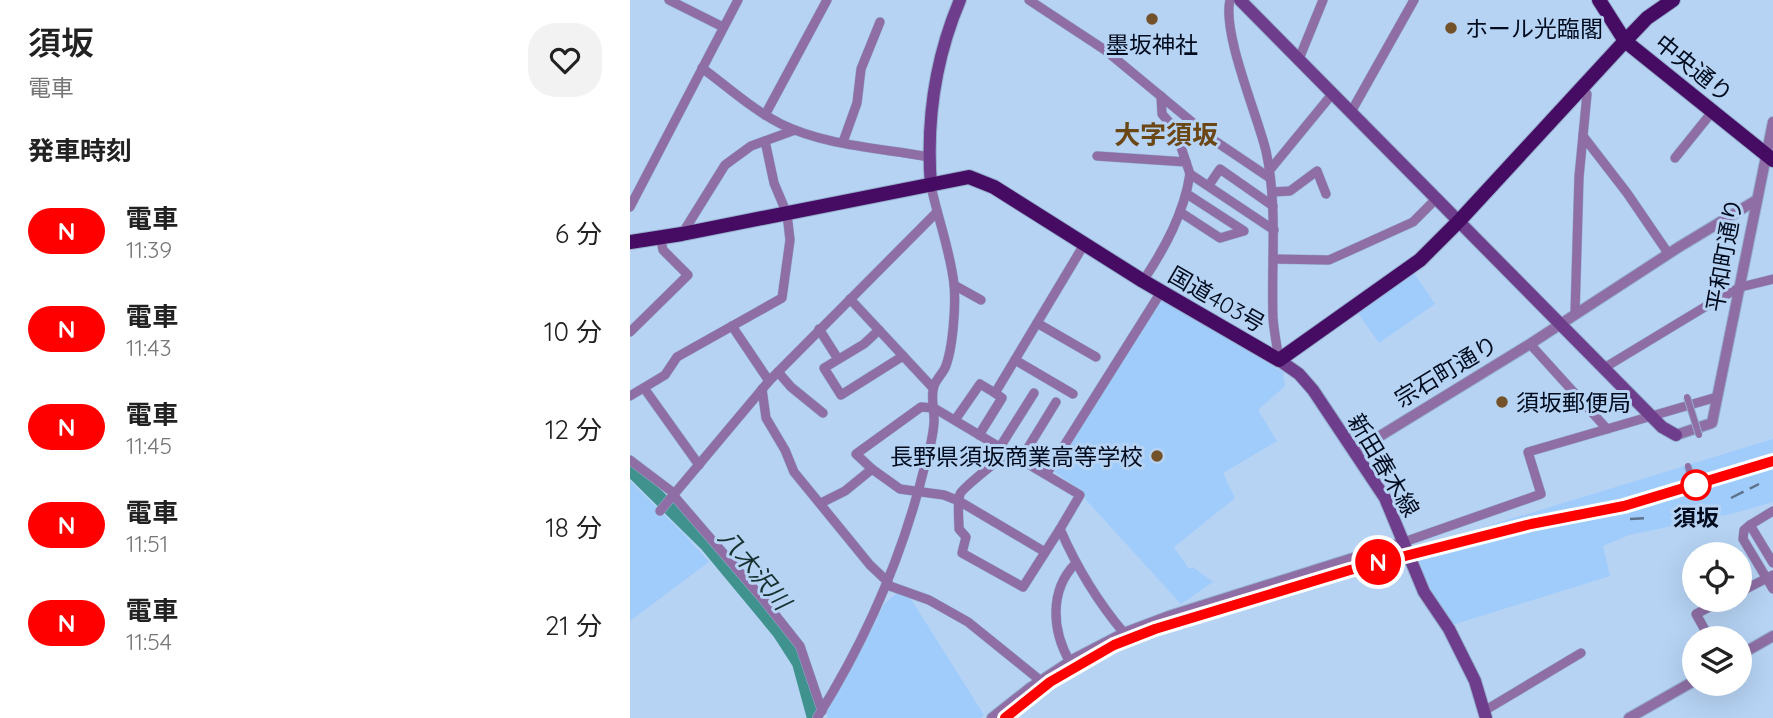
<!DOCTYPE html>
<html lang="ja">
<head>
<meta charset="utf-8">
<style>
	:root { --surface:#fff; --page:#f2f2f2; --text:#222; --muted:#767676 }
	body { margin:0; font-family:Quicksand,"Noto Sans JP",sans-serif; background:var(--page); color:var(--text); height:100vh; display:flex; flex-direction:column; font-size:26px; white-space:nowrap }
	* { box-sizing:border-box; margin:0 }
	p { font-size:23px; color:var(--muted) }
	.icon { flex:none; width:38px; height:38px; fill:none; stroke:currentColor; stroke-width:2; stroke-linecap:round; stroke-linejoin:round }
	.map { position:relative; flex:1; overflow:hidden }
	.details { display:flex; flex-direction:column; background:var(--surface); width:630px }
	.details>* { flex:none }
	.badge { padding:0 14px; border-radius:23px; font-size:24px; line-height:46px }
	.tools { position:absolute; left:1052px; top:542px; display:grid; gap:14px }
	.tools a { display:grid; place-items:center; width:70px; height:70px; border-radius:50%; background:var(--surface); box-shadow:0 7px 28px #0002; font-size:35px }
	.map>.badge { position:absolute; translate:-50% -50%; box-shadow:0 0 0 4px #fff }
	h2 { padding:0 28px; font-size:26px; line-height:63px }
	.round { display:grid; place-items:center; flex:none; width:74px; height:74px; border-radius:28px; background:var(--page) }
	.headline { display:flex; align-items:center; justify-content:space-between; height:119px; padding:0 28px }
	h1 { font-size:33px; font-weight:600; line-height:52px }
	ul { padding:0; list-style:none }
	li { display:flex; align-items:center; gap:21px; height:98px; padding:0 28px }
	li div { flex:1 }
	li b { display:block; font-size:26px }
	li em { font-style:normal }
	li .badge { min-width:77px; font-weight:700; text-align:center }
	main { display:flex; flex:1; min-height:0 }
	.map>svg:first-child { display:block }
	.built { fill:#a0ccfc }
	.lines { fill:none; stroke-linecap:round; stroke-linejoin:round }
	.river { stroke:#3f928e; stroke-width:14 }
	.minor-casing { stroke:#95afcd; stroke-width:10 }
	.tertiary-casing { stroke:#95afcd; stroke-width:12 }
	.secondary-casing { stroke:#95afcd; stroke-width:14 }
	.trunk-casing { stroke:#95afcd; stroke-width:16 }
	.minor { stroke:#8e6ea4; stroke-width:9 }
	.tertiary { stroke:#8e6ea4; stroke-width:10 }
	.secondary { stroke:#6e3d8c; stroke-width:12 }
	.trunk { stroke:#460c63; stroke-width:14 }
	.rail { stroke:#5d728c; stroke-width:2.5; stroke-dasharray:14 7; stroke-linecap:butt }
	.pedestrian-bridge-casing { stroke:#95afcd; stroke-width:8; stroke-linecap:butt }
	.pedestrian-bridge { stroke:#8e6ea4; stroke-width:6 }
	.line-casing { stroke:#fff; stroke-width:16 }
	.line { stroke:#f00; stroke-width:10 }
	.poi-dot { fill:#735229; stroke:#b6d3f4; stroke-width:2.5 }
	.stop-dot { fill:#fff; stroke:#f00; stroke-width:3.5 }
	.labels { text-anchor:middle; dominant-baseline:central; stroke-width:6; stroke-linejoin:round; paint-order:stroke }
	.poi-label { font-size:23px; fill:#000c1e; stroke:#b6d3f4; text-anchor:start }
	.street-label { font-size:23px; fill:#000c1e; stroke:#b6d3f4 }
	.stop-label { font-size:23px; font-weight:bold; fill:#000c1e; stroke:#b6d3f4 }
	.water-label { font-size:24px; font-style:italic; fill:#16302f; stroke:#b6d3f4 }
	.quarter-label { font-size:26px; font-weight:bold; fill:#6b4716; stroke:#b6d3f4 }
</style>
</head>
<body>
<main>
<section class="details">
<div class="headline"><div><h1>須坂</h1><p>電車</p></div><a class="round"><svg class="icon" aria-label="heart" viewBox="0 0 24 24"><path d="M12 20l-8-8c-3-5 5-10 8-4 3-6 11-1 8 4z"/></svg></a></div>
<h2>発車時刻</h2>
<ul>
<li><span class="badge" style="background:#f00;color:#fff">N</span><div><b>電車</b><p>11:39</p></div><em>6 分</em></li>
<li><span class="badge" style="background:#f00;color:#fff">N</span><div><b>電車</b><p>11:43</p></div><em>10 分</em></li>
<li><span class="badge" style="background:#f00;color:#fff">N</span><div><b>電車</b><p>11:45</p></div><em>12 分</em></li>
<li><span class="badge" style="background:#f00;color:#fff">N</span><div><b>電車</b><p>11:51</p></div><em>18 分</em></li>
<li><span class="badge" style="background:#f00;color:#fff">N</span><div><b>電車</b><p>11:54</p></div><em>21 分</em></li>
</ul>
</section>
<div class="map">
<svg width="1143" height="718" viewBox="0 0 1143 718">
	<rect width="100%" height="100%" fill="#b6d3f4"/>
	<g class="built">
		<polygon points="784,273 805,304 749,343 728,313"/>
		<polygon points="532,300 653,372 655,386 628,410 647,441 593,473 605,498 544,547 559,569 563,567 583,582 551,604 456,500 454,492 423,471"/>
		<polygon points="1143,439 1143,502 1105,513 999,535 973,546 980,576 822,625 796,583 788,556 812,540"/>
		<polygon points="0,481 54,534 79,562 0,621"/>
		<polygon points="267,593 279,596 354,715 351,718 198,718 195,710 235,643 254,604"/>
	</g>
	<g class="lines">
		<polyline class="river" points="0,469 77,545 149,632 169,663 184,718"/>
		<defs>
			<g id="minor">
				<polyline points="39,0 93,27"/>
				<polyline points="399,0 475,50 585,141 640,178"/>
				<path d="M600,0C592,33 627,114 636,151C648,206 641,262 643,318C644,332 647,346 649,360"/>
				<polyline points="669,59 693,0"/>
				<path d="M72,68C98,87 123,110 151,124C196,146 251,148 299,157"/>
				<polyline points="531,96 532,114 545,129 556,162"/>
				<polyline points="721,112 784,0"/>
				<polyline points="135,115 197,0"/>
				<polyline points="953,136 997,193 1038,253"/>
				<polyline points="213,142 227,103 231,69 250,22"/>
				<polyline points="467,156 556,162 560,174 644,230"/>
				<polyline points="1045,158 1082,112"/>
				<polyline points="639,171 703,93"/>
				<polyline points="579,185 590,169 643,206"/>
				<polyline points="642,192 660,191 687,171 696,194"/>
				<polyline points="0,207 108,0"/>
				<polyline points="550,212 590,238 614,231 557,194"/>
				<polyline points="52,234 95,165 121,146 165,130"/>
				<polyline points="643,259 699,260 783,222 807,198"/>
				<path d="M513,281C535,248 554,213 560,174"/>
				<polyline points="324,285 351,300"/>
				<polyline points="220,299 303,388"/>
				<polyline points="945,314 949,177 957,94 951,88"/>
				<polyline points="407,323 466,357"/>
				<polyline points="102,326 139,381"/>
				<polyline points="189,329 208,359"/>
				<polyline points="249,330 234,344 194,368 211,395 273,356"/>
				<polyline points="0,332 58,275 33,250 30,236"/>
				<polyline points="900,344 977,429"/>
				<polyline points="385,360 443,394"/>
				<polyline points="974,368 1088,299 1111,287 1143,279"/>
				<polyline points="148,372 161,387 193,413"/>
				<polyline points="14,388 69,465"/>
				<polyline points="132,389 136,418 155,450 164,472 240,565 258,582"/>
				<polyline points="0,396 35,375 47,357 152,298 160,240 157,214 144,183 135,141"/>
				<polyline points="325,420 350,384 365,393"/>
				<polyline points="349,435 372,398 365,393 455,243"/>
				<polyline points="370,447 404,393"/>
				<path d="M378,452C369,460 333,487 330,494C327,504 329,518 329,529L336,537L332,553L393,587L430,529"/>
				<polyline points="391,459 426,402"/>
				<polyline points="0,460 45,494"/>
				<polyline points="417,473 531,292"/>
				<polyline points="44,496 132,598 170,646 192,711"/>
				<polyline points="191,503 215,491 242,469"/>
				<polyline points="30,511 139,381 307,212"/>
				<polyline points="1120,525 1143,511"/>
				<polyline points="774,542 911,494 898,452 1087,397"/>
				<path d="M415,552L329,501L314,495L270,489L242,469L226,454L291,407L304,408L450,495L430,529C447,568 467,601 494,633"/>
				<polyline points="1143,563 1120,525 1114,530 1113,539 1143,589"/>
				<polyline points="257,585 299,600 338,622 411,681"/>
				<polyline points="1110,592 1143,575"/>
				<polyline points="1080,639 1066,614 1093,600"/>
				<path d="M440,662C422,631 419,591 445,564"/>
				<polyline points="854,711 951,653"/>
				<path d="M187,718C236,640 273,555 295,465C299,452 303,437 304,423C305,412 300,398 304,386C306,380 312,374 315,368C323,349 326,305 324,284C320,250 308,219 301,186"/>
			</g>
			<g id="tertiary">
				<path d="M1046,435L1082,423C1103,323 1122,222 1143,122"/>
				<polyline points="724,452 900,344 1049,247 1125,201"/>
				<polyline points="1110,655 1143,636"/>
				<polyline points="362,718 400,688 444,659 494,633 539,616 774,542"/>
				<polyline points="999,718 1064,681"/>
			</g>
			<g id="secondary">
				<path d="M610,0C751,142 892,284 1032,427L1046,435"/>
				<path d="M301,186C296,122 305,59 330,0"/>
				<polyline points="649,360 669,374 683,390 755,498 794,592 819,629 845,681 856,718"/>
			</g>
			<g id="trunk">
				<polyline points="969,0 995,41 1143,160"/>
				<polyline points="0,242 52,234 339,177 364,187 513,281 649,360 790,260 829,221 995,41 1017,18 1043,0"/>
			</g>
		</defs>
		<use href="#minor" class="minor-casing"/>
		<use href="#tertiary" class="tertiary-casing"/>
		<use href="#secondary" class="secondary-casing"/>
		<use href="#trunk" class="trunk-casing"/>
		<use href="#minor" class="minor"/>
		<use href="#tertiary" class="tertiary"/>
		<use href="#secondary" class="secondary"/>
		<use href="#trunk" class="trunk"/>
		<g class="rail">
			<polyline points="1101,498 1129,484"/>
			<polyline points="1000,519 1017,518"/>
			<polyline points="375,718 420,682 484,645 525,629 720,570 901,524 994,506 1143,461"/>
		</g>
		<defs>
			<g id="pedestrian-bridge">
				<polyline points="1057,397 1069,435"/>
				<polyline points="1058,466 1066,496"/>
			</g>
		</defs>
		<use href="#pedestrian-bridge" class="pedestrian-bridge-casing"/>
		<use href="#pedestrian-bridge" class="pedestrian-bridge"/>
	</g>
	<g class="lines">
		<defs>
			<polyline id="line" points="375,718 420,682 484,645 525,629 720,570 901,524 994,506 1143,461"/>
		</defs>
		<use href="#line" class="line-casing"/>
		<use href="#line" class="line"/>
	</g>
	<g class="poi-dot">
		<circle cx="522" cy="19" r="7"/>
		<circle cx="821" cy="28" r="7"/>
		<circle cx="872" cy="402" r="7"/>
		<circle cx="527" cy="456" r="7"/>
	</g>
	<circle class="stop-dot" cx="1066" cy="485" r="14"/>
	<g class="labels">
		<g class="poi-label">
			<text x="835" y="28">ホール光臨閣</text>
			<text x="522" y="44" text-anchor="middle">墨坂神社</text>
			<text x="886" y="402">須坂郵便局</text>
			<text x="513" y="456" text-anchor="end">長野県須坂商業高等学校</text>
		</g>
		<g class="street-label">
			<text transform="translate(1064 68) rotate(39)">中央通り</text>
			<text transform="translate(1094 255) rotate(-80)">平和町通り</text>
			<text transform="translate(587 299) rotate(30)">国道403号</text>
			<text transform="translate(816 371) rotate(-31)">宗石町通り</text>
			<text transform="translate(754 465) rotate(59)">新田春木線</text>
		</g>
		<g class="stop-label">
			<text x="1066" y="517">須坂</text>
		</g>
		<g class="water-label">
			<text transform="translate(125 569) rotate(50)">八木沢川</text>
		</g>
		<g class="quarter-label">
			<text x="536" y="134">大字須坂</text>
		</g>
	</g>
</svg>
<div class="tools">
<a><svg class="icon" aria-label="locate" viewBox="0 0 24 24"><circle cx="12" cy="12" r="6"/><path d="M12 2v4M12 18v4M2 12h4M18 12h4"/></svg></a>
<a><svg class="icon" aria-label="layers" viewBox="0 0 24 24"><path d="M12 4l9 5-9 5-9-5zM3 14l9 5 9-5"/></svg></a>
</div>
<b class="badge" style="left:748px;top:562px;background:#f00;color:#fff">N</b>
</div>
</main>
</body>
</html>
